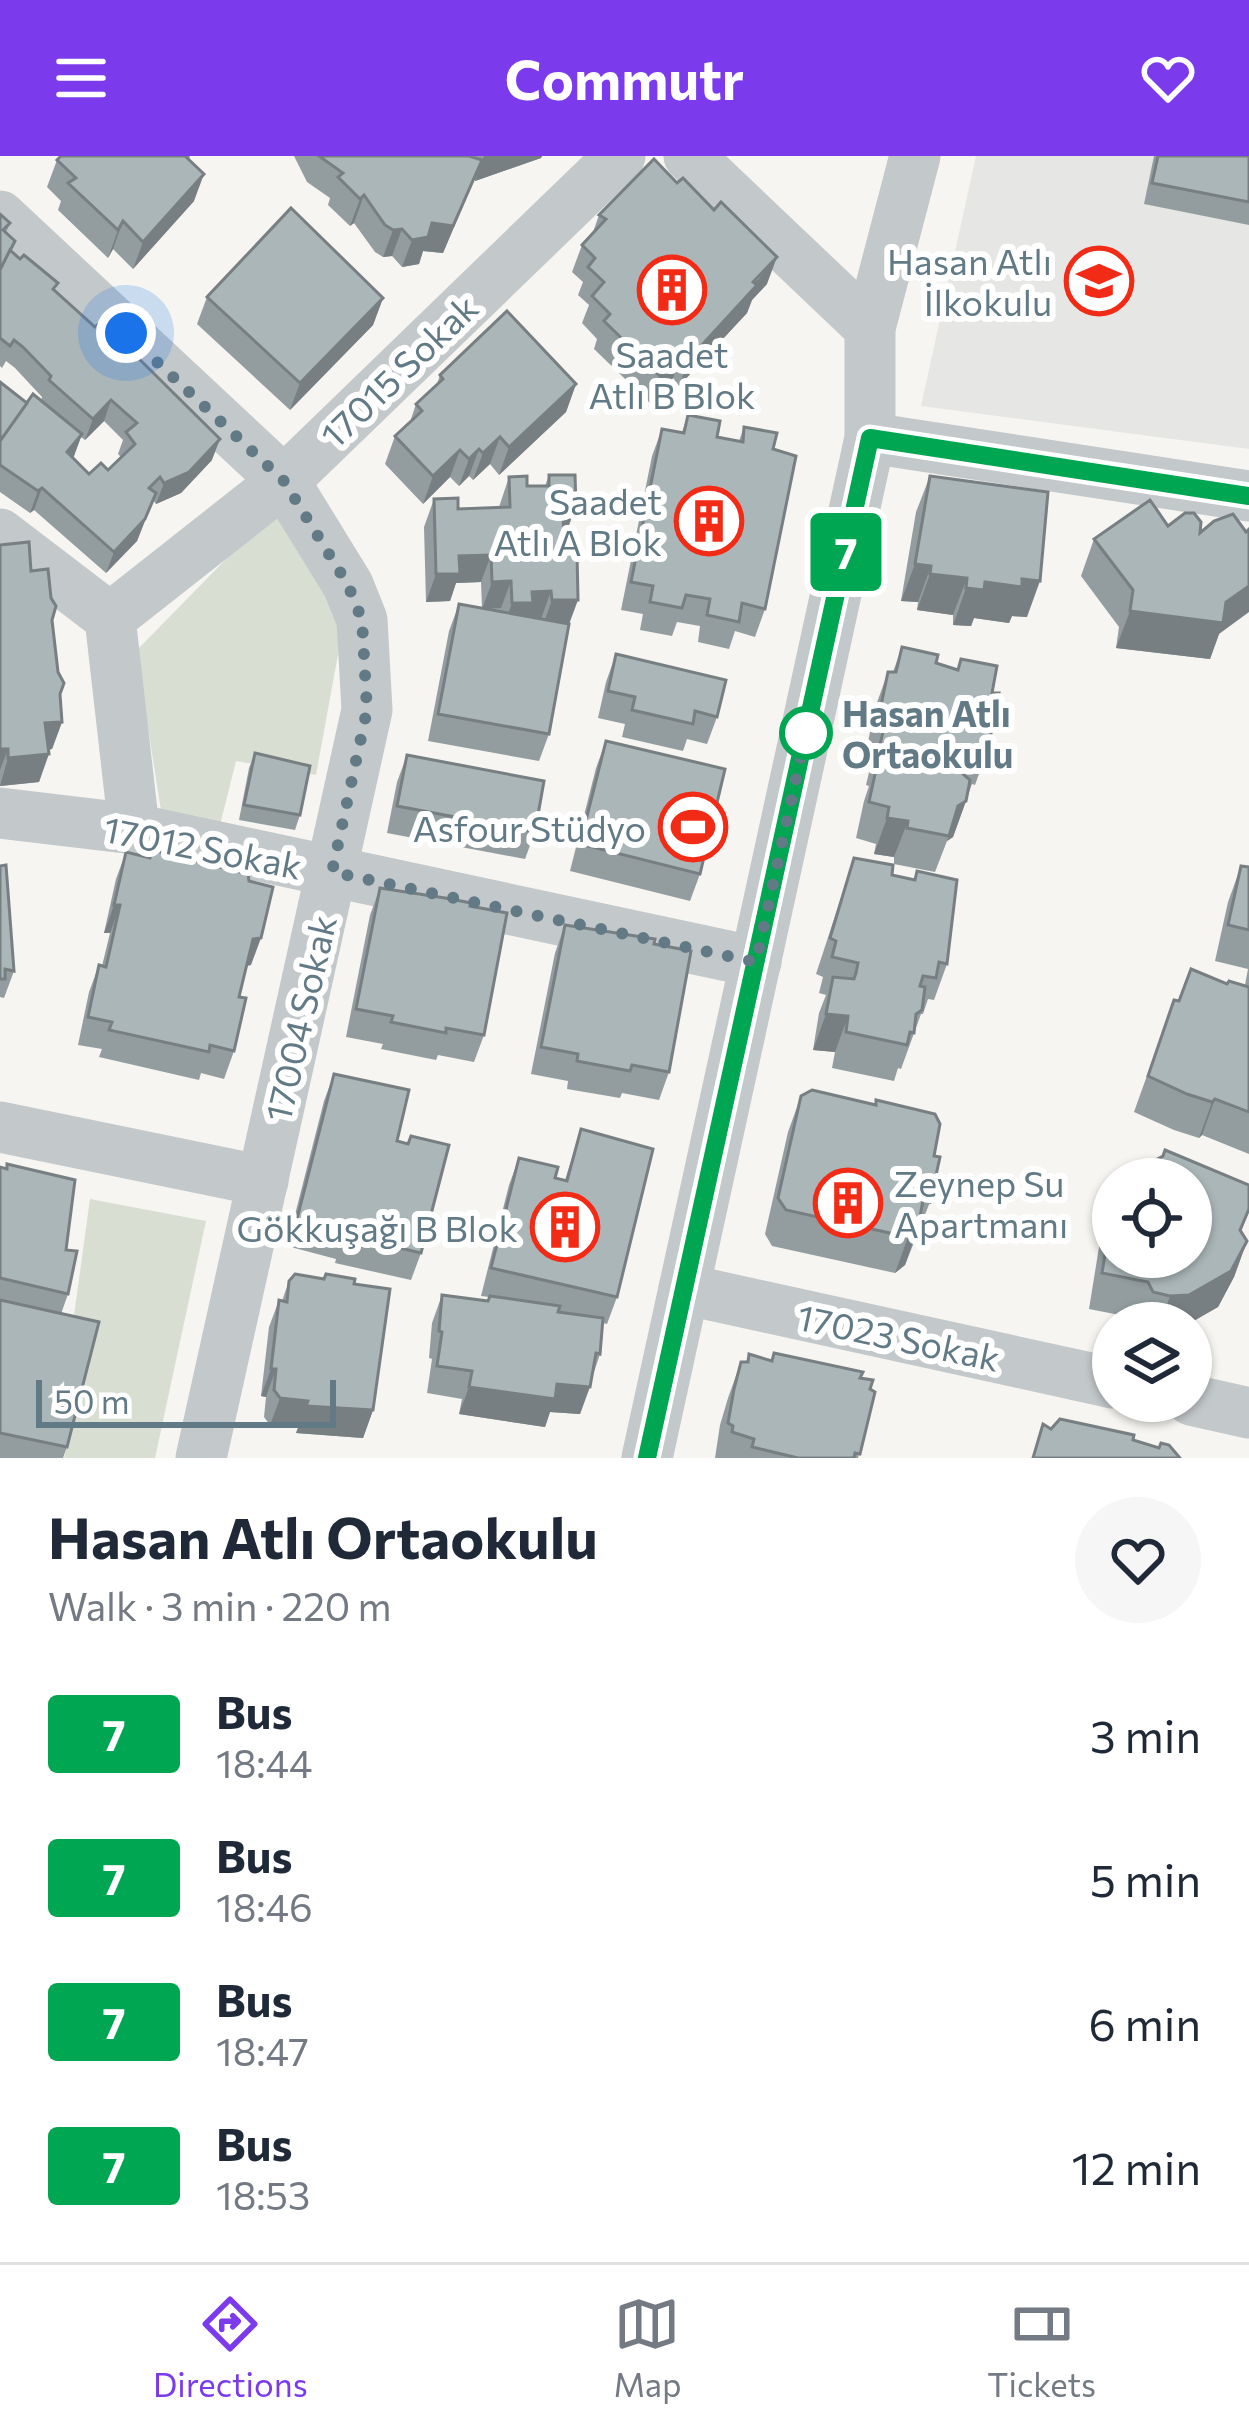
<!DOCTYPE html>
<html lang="en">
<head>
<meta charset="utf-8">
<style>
	:root { --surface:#fff; --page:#f6f6f7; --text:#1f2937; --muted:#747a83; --line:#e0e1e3; --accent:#7c3aed }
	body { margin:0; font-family:Commissioner,sans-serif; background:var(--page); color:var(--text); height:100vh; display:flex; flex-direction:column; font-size:45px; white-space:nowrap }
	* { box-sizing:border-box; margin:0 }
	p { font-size:39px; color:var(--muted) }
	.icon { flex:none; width:66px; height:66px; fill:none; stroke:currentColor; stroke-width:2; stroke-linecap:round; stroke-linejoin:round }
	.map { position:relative; height:1302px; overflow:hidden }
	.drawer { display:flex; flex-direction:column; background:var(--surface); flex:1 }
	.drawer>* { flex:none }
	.badge { padding:0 24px; border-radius:9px; font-size:42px; line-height:78px }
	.controls { position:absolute; left:1092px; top:1002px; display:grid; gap:24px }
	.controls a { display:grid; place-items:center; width:120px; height:120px; border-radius:50%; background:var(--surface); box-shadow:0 3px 9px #0004; font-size:60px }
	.scale { position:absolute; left:36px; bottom:30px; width:300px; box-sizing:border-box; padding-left:12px; border:6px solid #627a85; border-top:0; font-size:33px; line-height:42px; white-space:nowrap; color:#627a85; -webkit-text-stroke:9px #fff; paint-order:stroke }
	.you { position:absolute; width:60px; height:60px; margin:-30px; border:9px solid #fff; border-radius:50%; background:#1a73e8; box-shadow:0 0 0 18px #1a73e833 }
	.map>.badge { position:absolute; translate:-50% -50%; box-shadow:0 0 0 6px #fff }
	.round { display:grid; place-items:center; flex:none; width:126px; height:126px; border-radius:63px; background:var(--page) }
	.headline { display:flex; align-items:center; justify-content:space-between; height:204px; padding:0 48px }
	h1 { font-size:57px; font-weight:700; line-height:90px }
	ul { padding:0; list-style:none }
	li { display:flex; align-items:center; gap:36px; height:144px; padding:0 48px }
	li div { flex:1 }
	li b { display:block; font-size:45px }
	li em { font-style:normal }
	li .badge { min-width:132px; font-weight:700; text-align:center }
	header { display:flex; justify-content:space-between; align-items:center; height:156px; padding:0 48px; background:var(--accent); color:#fff; font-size:54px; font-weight:700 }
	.tabs { display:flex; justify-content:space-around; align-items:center; height:168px; border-top:3px solid var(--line); background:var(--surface); font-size:33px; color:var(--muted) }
	.tabs a { display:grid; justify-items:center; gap:6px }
	.tabs .active { color:var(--accent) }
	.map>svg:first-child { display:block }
	.built { fill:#e6e7e5 }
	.green { fill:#d8ded2 }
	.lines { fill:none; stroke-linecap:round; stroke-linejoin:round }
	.minor { stroke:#c3c8ca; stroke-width:51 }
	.wall { fill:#939d9f; fill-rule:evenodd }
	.shaded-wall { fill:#787f82 }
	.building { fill:#abb6b9; stroke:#787f82; stroke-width:3 }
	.line-casing { stroke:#fff; stroke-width:27 }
	.line { stroke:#00a651; stroke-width:18 }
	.walk { stroke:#627a85; stroke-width:12; stroke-dasharray:0 21.6 }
	.stop-dot { fill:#fff; stroke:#00a651; stroke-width:6 }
	.labels { text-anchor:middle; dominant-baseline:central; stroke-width:12; stroke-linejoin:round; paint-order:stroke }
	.poi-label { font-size:36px; fill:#627a85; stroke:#fff; text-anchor:end }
	.street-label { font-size:36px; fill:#627a85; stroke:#fff }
	.stop-label { font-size:36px; font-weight:bold; fill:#627a85; stroke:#fff; text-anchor:start }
</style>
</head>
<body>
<header><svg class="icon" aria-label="menu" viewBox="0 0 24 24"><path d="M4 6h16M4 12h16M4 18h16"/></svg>Commutr<svg class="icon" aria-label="heart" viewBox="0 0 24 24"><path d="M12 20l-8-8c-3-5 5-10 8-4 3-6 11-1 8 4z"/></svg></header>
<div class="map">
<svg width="1249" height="1302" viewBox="0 0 1249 1302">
	<rect width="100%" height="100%" fill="#f6f5f1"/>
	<polygon class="built" points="976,0 1249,0 1249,293 921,250"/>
	<g class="green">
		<polygon points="282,346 323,404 341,482 316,619 236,605 220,669 162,661 136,495"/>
		<polygon points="90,1043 206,1065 155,1302 64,1302 94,1190 73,1167"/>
	</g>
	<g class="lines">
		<g class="minor">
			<polyline points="689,0 870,172"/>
			<polyline points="0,60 284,325 348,429 362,464 367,554 201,1302"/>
			<polyline points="870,282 1249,340"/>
			<polyline points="0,378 110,462 134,673"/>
			<polyline points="110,462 284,325 620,0"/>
			<polyline points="0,657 134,673 756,806"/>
			<polyline points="0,971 263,1025"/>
			<polyline points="684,1133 1113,1227"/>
			<polyline points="1191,1244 1249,1257"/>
			<polyline points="647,1302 870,282 870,172 915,0"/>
		</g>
	</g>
	<g class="wall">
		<polygon points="61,0 190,0 189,4 194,45 133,113 113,93 108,102 58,54 61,45 47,31 57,4"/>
		<polygon points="294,0 542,0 541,2 475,25 475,22 443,97 423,95 419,108 402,111 392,100 383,101 375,96 354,67 350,70 328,49 330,42 307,26"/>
		<polygon points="1154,0 1249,0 1249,69 1144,48"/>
		<path d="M0,58L10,67L6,77L15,85L11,95L55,135L212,304L181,337L156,348L153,344L137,385L106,417L34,354L30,357L0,336V226L27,247L41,245L42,241L15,212L6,205L2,212L0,210ZM104,265L123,284L118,298L121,301L108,314L89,318L73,302L81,281L85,284Z"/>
		<polygon points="599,59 767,128 752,144 747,157 679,230 673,222 650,247 594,193 597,183 582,167 589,149 578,139 583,126 572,116 582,89 592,79"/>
		<polygon points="207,141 383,142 373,169 290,254 197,168"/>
		<polygon points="440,219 576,228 566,256 499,319 490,308 473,324 469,320 459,330 450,321 423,348 385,308 395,280 410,266 416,248 436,231"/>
		<polygon points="688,259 717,281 739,285 744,271 773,293 765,453 755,481 735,475 729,493 698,486 700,470 677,466 672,480 640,474 643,458 621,454 652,300 662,273 682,276"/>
		<polygon points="549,319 576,350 566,377 564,377 569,468 549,578 539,605 428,585 449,475 459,448 482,452 481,426 456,427 450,445 426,446 424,371 434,343 458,353 499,351 509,321 527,330 545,330"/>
		<polygon points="930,320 1027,461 1012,460 1009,467 974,462 971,470 953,469 953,459 917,454 918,446 901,445 916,356"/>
		<polygon points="1168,370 1200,377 1219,478 1210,503 1116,492 1119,471 1081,420 1094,383"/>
		<polygon points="0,389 31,415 52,464 62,566 52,593 49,594 39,626 0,630"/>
		<polygon points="902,491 936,507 957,514 961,503 992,537 988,593 975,629 972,628 953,681 947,685 935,716 894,708 894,701 874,698 876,688 856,682 864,645 869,630 866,629 871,608 864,605 875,552 888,516 893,516"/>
		<polygon points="616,498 717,561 707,588 687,583 683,595 622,581 625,568 598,562 606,526"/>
		<polygon points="606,585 700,718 690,745 570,715 596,612"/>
		<polygon points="255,597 300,659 295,674 239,664 249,612"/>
		<polygon points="407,599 535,676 525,703 387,677 397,626"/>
		<polygon points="152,694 251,809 247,810 239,841 234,895 224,923 201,917 199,924 99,901 102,893 78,889 89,836 99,809 102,810 110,777 104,777 116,723 126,696 149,702"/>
		<polygon points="854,702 892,719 914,723 917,715 947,808 934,844 928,843 923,858 921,858 901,913 898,912 894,925 832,912 835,896 813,894 819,857 826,839 819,837 823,821 816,818"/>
		<polygon points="0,710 14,815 4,842 0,841"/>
		<polygon points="1241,710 1249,711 1249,830 1245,829 1248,813 1215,805 1228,746"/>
		<polygon points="380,732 484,879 474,906 438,899 436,904 381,893 383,888 346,881 370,759"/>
		<polygon points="565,769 669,916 659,944 622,937 620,942 567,933 568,925 531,918 555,797"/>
		<polygon points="1227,828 1249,831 1249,998 1202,979 1199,982 1174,974 1134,956 1174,844 1179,845"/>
		<polygon points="334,918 397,985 421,1097 411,1124 335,1107 336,1103 287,1090 324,945"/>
		<polygon points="801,940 934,1000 930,1046 905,1109 895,1117 772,1090 765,1078 788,976"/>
		<polygon points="581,973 617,1141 607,1168 603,1167 600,1198 580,1258 550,1256 545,1271 459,1258 462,1243 427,1237 432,1203 429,1202 432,1167 442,1139 488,1145 489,1141 481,1140 509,1029 519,1002 555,1022 565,1024"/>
		<polygon points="1165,994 1249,1029 1249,1055 1241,1076 1247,1085 1234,1121 1218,1151 1190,1167 1137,1167 1135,1162 1089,1153 1105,1054 1113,1032 1113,1101 1191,1101 1191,1023 1116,1023 1118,1018 1124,1021 1163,1000"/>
		<polygon points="7,1008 66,1094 68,1138 61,1158 67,1291 63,1302 0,1302 0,1011 6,1013"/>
		<polygon points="289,1125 354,1128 373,1254 363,1282 296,1277 298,1272 270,1269 264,1261 266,1241 261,1240 269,1171 279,1144 282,1145"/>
		<polygon points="749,1198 771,1205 861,1222 870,1233 875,1236 858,1302 715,1302 720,1269 728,1242 741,1206 746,1206"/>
	</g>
	<g class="shaded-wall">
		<polygon points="484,0 542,0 541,2 475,25"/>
		<polygon points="482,4 443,97 423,95 419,108 402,111 412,84 432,67"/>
		<polygon points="204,18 194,45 133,113 143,86"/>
		<polygon points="364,39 354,67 350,70 360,43"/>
		<polygon points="123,65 113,93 108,102 118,74"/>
		<polygon points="402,73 392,100 383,101 393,74"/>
		<polygon points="777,101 767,128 752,144 747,157 679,230 689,203"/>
		<polygon points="383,142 373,169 290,254 300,227"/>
		<polygon points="683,195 673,222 650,247 660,220"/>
		<polygon points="576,228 566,256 499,319 509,291"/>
		<polygon points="111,244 104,265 85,284 93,263"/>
		<polygon points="82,278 74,300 59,318 67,296"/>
		<polygon points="500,281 490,308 473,324 483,297"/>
		<polygon points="220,283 212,304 181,337 156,348 164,327"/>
		<polygon points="479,293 469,320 459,330 469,303"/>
		<polygon points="460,294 450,321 423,348 433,320"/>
		<polygon points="42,332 34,354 30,357 38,335"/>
		<polygon points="156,337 137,385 106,417 114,396"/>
		<polygon points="563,350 576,350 566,377 553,377"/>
		<polygon points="491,399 481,426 456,427 450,445 426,446 436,418 459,400"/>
		<polygon points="915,408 931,410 918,446 901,445"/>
		<polygon points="930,418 967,422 953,459 917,454"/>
		<polygon points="1022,423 1040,425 1027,461 1012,460 1009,467 974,462 971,470 953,469 966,432 985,426"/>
		<polygon points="511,425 501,452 482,453 492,426"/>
		<polygon points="1249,430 1249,456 1219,478 1210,503 1116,492 1130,455 1226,446"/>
		<polygon points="551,435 541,463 502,475 512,447 532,436"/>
		<polygon points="552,444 578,444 568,471 542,472"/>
		<polygon points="62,566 52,593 35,594 45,567"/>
		<polygon points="0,593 8,593 0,614"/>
		<polygon points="49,598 39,626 0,630 8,602"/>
		<polygon points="966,645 953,681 947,685 958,650"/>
		<polygon points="887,662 908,665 894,701 874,698"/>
		<polygon points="114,749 120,749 110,777 104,777"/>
		<polygon points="261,782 251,809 243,810 253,783"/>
		<polygon points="826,858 848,860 835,896 813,894"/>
		<polygon points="1215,943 1202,979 1199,982 1212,946"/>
		<polygon points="918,1072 905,1109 895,1117 908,1081"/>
		<polygon points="1247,1085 1234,1121 1218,1151 1190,1167 1161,1167 1170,1140"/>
		<polygon points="271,1213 276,1213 266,1241 261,1240"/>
		<polygon points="557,1228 590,1231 580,1258 550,1256 545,1271 459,1258 469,1231"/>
		<polygon points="280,1242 308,1245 373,1254 363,1282 296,1277 298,1272 270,1269"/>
	</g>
	<g class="building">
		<polygon points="61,0 188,0 186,1 204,18 143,86 123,65 118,74 68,27 76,22 57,4"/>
		<polygon points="319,0 469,0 482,4 453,70 432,67 428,81 412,84 402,73 393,74 385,69 364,39 360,43 338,21 343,17"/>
		<polygon points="1158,0 1249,0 1249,46 1152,27"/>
		<polygon points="654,3 677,27 683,22 714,54 721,46 777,101 753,126 757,129 689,203 683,195 660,220 604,165 610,158 592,140 604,126 588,111 595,102 582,89 606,63 599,59"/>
		<polygon points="291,52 383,142 300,227 207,141"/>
		<polygon points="0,58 10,67 3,74 15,85 0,114"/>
		<polygon points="10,94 20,103 24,99 58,127 53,133 95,171 100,167 118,182 220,283 189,316 164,327 160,321 149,332 156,337 145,363 114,396 42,332 38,335 0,309 0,285 33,238 82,278 67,296 89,318 101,307 108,314 135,288 126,276 137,267 111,244 93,263 49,224 51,220 23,191 14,184 10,190 0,182 0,114"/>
		<polygon points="507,155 576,228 509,291 500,281 483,297 479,293 469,303 460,294 433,320 395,280 422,255 416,248 443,223 440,219"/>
		<polygon points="0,226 27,247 0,285"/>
		<polygon points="688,259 720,265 717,281 743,286 744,271 777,277 773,293 796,300 765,453 742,447 739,466 707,459 710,443 686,439 682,452 650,446 653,430 631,426 662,273 684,277"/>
		<polygon points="549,319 575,319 576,350 563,350 564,397 577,396 578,444 552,444 551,435 532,436 533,447 512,447 511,425 492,426 491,399 459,400 460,418 436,418 434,343 458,342 458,353 510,351 509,321 527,320 527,330 549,330"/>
		<polygon points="930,320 1048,336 1040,425 1022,423 1022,431 985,426 984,434 966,432 967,422 930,418 931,410 915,408"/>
		<polygon points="1150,344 1168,370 1185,357 1194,357 1201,366 1200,377 1214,365 1233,358 1246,376 1249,373 1249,430 1226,446 1223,467 1130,455 1133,434 1094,383"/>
		<polygon points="29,386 31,415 48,413 51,442 56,450 52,464 58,516 64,527 60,538 62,566 45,567 49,598 8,602 8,593 0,593 0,389"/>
		<polygon points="459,448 569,468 549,578 438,558"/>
		<polygon points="902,491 938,499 936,507 958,514 961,503 997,510 992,537 999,537 988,593 983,592 978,613 965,610 963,618 970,624 966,645 958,650 949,680 907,672 908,665 887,662 889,651 869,646 877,609 899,613 902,597 879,593 884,572 877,569 888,516 896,516"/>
		<polygon points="616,498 726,524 717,561 695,555 693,568 632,554 635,541 608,535"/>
		<polygon points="606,585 725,613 700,718 580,688"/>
		<polygon points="255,597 310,610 300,659 244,649"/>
		<polygon points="407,599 544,625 535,676 397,650"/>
		<polygon points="152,694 248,718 249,725 273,731 261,782 253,783 239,841 246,842 234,895 210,889 209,896 109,874 112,866 88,861 99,809 106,811 120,749 114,749 126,696 150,702"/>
		<polygon points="854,702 893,709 892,719 915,724 917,715 957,724 947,808 939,806 936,822 923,820 920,830 925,831 922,854 916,858 914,877 910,876 907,889 846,876 848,860 826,858 833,821 854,823 856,817 858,807 832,801 836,785 830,782"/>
		<polygon points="6,709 14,815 5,813 5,823 0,823 0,710"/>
		<polygon points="1241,710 1249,711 1249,774 1228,769"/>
		<polygon points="380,732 445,742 471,747 470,750 507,757 484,879 446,872 446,877 391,866 393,860 356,853"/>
		<polygon points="565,769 655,783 654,788 691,795 669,916 632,909 630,915 577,905 578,898 541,891"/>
		<polygon points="1191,813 1227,828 1229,825 1249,831 1249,956 1215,943 1212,946 1187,938 1148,920 1174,844 1179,845"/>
		<polygon points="334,918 409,934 397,985 408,988 411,980 449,989 421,1097 345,1079 346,1076 297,1063"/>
		<polygon points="812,934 876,949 876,944 935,958 940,968 934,1000 940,1001 930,1046 923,1044 918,1072 908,1081 786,1054 778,1042 801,940"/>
		<polygon points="581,973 653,993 617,1141 491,1112 519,1002 558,1011 555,1022 567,1025"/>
		<polygon points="1165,994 1249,1029 1249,1053 1240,1074 1247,1085 1231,1115 1189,1139 1170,1140 1153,1136 1148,1126 1102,1117 1113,1050 1113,1101 1191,1101 1191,1023 1117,1023 1118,1018 1124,1021 1163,1000"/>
		<polygon points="7,1008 75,1024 66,1094 77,1095 68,1138 0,1122 0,1011 7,1013"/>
		<polygon points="295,1118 324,1123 326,1118 355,1123 354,1128 390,1133 373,1254 306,1250 308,1245 280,1242 274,1234 276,1213 271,1213 279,1144 287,1146 289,1125"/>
		<polygon points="442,1139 488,1145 490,1140 560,1150 558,1156 603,1162 600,1198 596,1197 590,1231 557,1228 555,1243 469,1231 472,1215 437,1210 442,1176 439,1175"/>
		<polygon points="0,1144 99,1166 67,1291 0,1277"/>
		<polygon points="774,1197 863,1216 860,1222 873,1224 870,1233 875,1236 860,1298 855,1297 854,1302 798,1302 752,1291 754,1283 732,1276 733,1270 728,1267 734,1233 741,1206 748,1206 749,1198 772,1205"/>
		<polygon points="1060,1263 1134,1279 1133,1284 1159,1292 1161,1287 1169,1289 1180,1302 1033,1302 1043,1268 1051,1273"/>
	</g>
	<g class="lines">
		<defs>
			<polyline id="line" points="647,1302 870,282 1249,340"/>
		</defs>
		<use href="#line" class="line-casing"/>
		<use href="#line" class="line"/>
		<polyline class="walk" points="126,177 284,325 348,429 362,464 367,554 332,716 756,806 806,577"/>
	</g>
	<defs>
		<symbol id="school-ring" viewBox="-11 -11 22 22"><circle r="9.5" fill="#fff" stroke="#f22b16" stroke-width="1.5"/><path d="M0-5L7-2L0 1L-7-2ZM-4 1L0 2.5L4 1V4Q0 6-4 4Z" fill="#f22b16"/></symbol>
		<symbol id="building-ring" viewBox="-11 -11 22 22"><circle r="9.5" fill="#fff" stroke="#f22b16" stroke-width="1.5"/><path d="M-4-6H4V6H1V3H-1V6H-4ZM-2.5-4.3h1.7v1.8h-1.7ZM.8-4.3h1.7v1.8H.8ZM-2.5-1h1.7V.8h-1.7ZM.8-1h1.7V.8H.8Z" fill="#f22b16"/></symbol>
		<symbol id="stadium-ring" viewBox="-11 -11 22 22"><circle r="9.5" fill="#fff" stroke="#f22b16" stroke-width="1.5"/><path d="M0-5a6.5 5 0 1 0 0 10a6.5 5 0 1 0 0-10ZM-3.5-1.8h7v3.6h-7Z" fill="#f22b16"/></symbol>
	</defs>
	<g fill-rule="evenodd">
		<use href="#school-ring" x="1061" y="87" width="76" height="76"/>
		<use href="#building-ring" x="634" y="96" width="76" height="76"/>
		<use href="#building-ring" x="671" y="327" width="76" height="76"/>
		<use href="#stadium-ring" x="655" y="633" width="76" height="76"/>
		<use href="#building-ring" x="810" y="1009" width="76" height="76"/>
		<use href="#building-ring" x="527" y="1033" width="76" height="76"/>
	</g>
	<circle class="stop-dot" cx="806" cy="577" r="24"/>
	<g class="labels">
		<g class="poi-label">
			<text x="1052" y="104">Hasan Atlı<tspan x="1052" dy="41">İlkokulu</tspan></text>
			<text x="672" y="197" text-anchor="middle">Saadet<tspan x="672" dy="41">Atlı B Blok</tspan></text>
			<text x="662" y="344">Saadet<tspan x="662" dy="41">Atlı A Blok</tspan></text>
			<text x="646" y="671">Asfour Stüdyo</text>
			<text x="894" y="1026" text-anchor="start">Zeynep Su<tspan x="894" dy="41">Apartmanı</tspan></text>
			<text x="518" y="1071">Gökkuşağı B Blok</text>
		</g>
		<g class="street-label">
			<text transform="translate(398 214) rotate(-44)">17015 Sokak</text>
			<text transform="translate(203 690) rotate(11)">17012 Sokak</text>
			<text transform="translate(299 862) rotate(-77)">17004 Sokak</text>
			<text transform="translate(899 1180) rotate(12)">17023 Sokak</text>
		</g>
		<g class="stop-label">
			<text x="842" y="556">Hasan Atlı<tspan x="842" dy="41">Ortaokulu</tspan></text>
		</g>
	</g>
</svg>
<div class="controls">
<a><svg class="icon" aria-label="locate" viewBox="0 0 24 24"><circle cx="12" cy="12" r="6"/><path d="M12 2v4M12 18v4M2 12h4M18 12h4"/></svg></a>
<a><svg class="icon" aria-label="layers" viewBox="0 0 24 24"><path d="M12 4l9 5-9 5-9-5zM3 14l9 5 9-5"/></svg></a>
</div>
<div class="scale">50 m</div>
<div class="you" style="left:126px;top:177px"></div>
<b class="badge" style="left:846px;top:396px;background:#00a651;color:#fff">7</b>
</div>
<section class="drawer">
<div class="headline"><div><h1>Hasan Atlı Ortaokulu</h1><p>Walk · 3 min · 220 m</p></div><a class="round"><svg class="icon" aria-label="heart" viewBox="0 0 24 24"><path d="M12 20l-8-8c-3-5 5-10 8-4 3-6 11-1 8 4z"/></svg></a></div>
<ul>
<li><span class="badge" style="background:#00a651;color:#fff">7</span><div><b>Bus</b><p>18:44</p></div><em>3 min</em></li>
<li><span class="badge" style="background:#00a651;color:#fff">7</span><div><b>Bus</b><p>18:46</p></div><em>5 min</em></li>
<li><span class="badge" style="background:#00a651;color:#fff">7</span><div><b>Bus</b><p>18:47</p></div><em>6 min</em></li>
<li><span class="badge" style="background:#00a651;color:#fff">7</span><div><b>Bus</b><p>18:53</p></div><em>12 min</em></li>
</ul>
</section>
<nav class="tabs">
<a class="active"><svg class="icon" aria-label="directions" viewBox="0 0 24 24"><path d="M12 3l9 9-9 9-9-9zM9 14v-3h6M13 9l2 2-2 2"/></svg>Directions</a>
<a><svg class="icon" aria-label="map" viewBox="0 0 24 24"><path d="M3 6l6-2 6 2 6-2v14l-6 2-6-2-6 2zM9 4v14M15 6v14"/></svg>Map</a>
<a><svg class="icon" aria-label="tickets" viewBox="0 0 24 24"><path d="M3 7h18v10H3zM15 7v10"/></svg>Tickets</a>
</nav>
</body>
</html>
